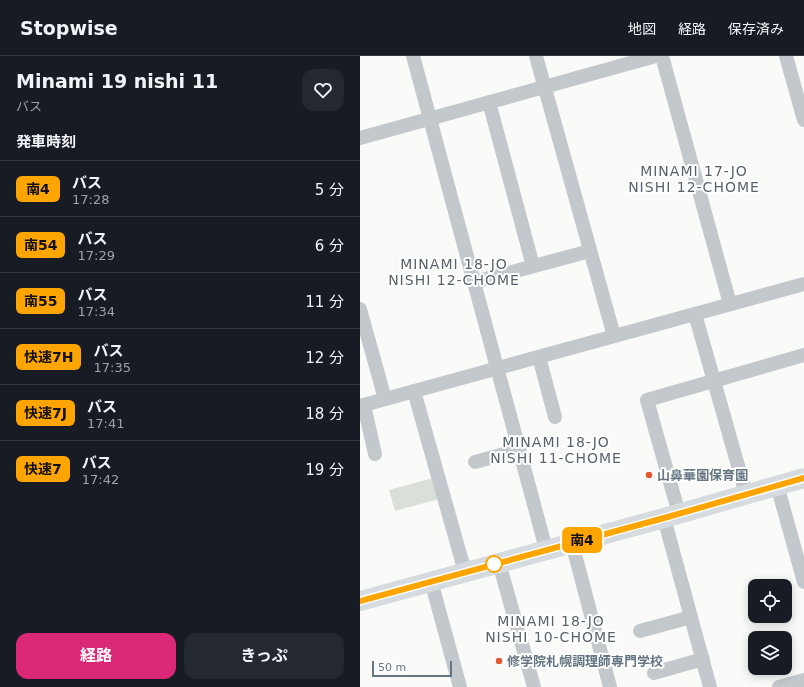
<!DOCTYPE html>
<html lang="ja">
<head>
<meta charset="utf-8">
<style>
	:root { --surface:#171b24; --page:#242831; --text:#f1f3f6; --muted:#9ea1a6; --line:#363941; --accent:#db2777 }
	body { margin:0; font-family:"DejaVu Sans","Noto Sans JP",sans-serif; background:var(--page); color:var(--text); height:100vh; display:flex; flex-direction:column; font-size:15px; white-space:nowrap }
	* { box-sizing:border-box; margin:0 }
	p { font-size:13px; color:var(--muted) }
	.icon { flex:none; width:22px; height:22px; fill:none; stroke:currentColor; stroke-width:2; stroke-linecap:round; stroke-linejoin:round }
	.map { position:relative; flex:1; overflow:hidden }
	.details { display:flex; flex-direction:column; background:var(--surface); width:360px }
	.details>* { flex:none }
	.badge { padding:0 8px; border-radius:6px; font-size:14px; line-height:26px }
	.controls { position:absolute; left:388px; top:523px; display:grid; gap:8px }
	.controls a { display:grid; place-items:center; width:44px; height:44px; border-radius:8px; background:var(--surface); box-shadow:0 2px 10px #0003; font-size:20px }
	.scale { position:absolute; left:12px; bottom:10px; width:80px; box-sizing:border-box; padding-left:4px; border:2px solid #657683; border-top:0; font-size:11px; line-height:14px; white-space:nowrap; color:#657683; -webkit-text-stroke:3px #fff; paint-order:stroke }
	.map>.badge { position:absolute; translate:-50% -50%; box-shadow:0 0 0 2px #fff }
	h2 { padding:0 16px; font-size:15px; line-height:36px }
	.round { display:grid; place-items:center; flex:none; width:42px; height:42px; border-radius:12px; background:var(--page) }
	.head { display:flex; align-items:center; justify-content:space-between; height:68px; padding:0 16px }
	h1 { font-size:19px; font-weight:700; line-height:30px }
	.primary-button { display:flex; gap:8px; margin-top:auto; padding:8px 16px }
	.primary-button a { flex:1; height:46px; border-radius:12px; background:var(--accent); color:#fff; font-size:16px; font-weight:700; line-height:46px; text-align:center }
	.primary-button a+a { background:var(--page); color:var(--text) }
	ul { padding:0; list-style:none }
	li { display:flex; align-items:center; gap:12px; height:56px; padding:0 16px; border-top:1px solid var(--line) }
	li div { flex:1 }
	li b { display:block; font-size:15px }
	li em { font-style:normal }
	li .badge { min-width:44px; font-weight:700; text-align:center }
	header { display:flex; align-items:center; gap:24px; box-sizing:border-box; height:56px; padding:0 20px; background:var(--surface); border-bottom:1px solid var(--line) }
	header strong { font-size:19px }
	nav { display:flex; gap:22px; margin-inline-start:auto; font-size:14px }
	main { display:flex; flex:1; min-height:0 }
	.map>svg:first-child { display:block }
	.green { fill:#dadfd7 }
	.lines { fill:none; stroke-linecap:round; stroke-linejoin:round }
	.minor { stroke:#c3c8cc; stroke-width:14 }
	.highway { stroke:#d6dbdf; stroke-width:20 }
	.line-casing { stroke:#fff; stroke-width:9 }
	.line { stroke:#ffa500; stroke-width:6 }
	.poi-dot { fill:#e4572e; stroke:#fff; stroke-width:1.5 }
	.stop-dot { fill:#fff; stroke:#ffa500; stroke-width:2 }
	.labels { text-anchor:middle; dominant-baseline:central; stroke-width:4; stroke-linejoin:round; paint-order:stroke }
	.poi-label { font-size:13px; font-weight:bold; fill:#657683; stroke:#fff; text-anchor:start }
	.neighbourhood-label { font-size:14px; letter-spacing:1px; fill:#57646e; stroke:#fff }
</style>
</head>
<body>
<header>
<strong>Stopwise</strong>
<nav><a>地図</a><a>経路</a><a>保存済み</a></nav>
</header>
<main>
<section class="details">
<div class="head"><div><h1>Minami 19 nishi 11</h1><p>バス</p></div><a class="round"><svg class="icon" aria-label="heart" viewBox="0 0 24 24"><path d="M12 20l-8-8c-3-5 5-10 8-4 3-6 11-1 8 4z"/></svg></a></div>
<h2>発車時刻</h2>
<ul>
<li><span class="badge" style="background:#ffa500;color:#111">南4</span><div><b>バス</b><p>17:28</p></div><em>5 分</em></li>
<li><span class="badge" style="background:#ffa500;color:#111">南54</span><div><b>バス</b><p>17:29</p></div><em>6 分</em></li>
<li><span class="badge" style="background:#ffa500;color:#111">南55</span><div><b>バス</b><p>17:34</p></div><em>11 分</em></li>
<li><span class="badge" style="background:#ffa500;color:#111">快速7H</span><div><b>バス</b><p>17:35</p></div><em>12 分</em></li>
<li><span class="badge" style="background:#ffa500;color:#111">快速7J</span><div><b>バス</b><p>17:41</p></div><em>18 分</em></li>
<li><span class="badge" style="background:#ffa500;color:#111">快速7</span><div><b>バス</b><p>17:42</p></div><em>19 分</em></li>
</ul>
<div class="primary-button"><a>経路</a><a>きっぷ</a></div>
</section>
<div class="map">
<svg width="444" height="631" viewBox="0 0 444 631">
	<rect width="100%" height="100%" fill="#fafaf8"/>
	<polygon class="green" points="73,422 79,443 35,455 29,434"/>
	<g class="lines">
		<g class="minor">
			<polyline points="53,0 186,493"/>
			<polyline points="176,0 254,280"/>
			<polyline points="302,0 370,248"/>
			<polyline points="426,0 444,64"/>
			<polyline points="129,46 173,210"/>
			<polyline points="0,82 296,0"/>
			<polyline points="114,226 230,195"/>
			<polyline points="0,253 25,343"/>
			<polyline points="335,258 386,438"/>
			<polyline points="179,301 195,361"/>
			<polyline points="54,335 105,516"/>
			<polyline points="4,349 15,398"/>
			<polyline points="0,350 444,228"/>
			<polyline points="115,406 159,394"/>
			<polyline points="417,429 444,526"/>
			<polyline points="319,458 287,344 444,299"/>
			<polyline points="304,462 350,631"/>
			<polyline points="212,487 250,631"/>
			<polyline points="139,507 174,631"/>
			<polyline points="71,525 100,631"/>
			<polyline points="280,575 331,561"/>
			<polyline points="294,617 343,603"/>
			<polyline points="419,631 444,624"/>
		</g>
		<polyline class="highway" points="0,545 304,462 444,422"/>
	</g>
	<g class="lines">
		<defs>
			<polyline id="line" points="0,545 304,462 444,422"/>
		</defs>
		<use href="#line" class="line-casing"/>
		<use href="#line" class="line"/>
	</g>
	<g class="poi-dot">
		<circle cx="289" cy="419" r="4"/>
		<circle cx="139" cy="605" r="4"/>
	</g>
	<circle class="stop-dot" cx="134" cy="508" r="8"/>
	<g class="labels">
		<g class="poi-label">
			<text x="297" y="419">山鼻華園保育園</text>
			<text x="147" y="605">修学院札幌調理師専門学校</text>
		</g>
		<g class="neighbourhood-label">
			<text x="334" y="115">MINAMI 17-JO<tspan x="334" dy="16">NISHI 12-CHOME</tspan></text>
			<text x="94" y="208">MINAMI 18-JO<tspan x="94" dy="16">NISHI 12-CHOME</tspan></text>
			<text x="196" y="386">MINAMI 18-JO<tspan x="196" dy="16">NISHI 11-CHOME</tspan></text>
			<text x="191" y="565">MINAMI 18-JO<tspan x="191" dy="16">NISHI 10-CHOME</tspan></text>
		</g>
	</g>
</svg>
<div class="controls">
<a><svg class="icon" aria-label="locate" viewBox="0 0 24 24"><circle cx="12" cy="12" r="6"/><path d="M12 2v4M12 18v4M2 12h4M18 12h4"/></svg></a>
<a><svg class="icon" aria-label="layers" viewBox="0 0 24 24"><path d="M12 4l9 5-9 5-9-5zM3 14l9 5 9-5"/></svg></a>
</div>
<div class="scale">50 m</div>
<b class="badge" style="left:222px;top:484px;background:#ffa500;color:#111">南4</b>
</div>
</main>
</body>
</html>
